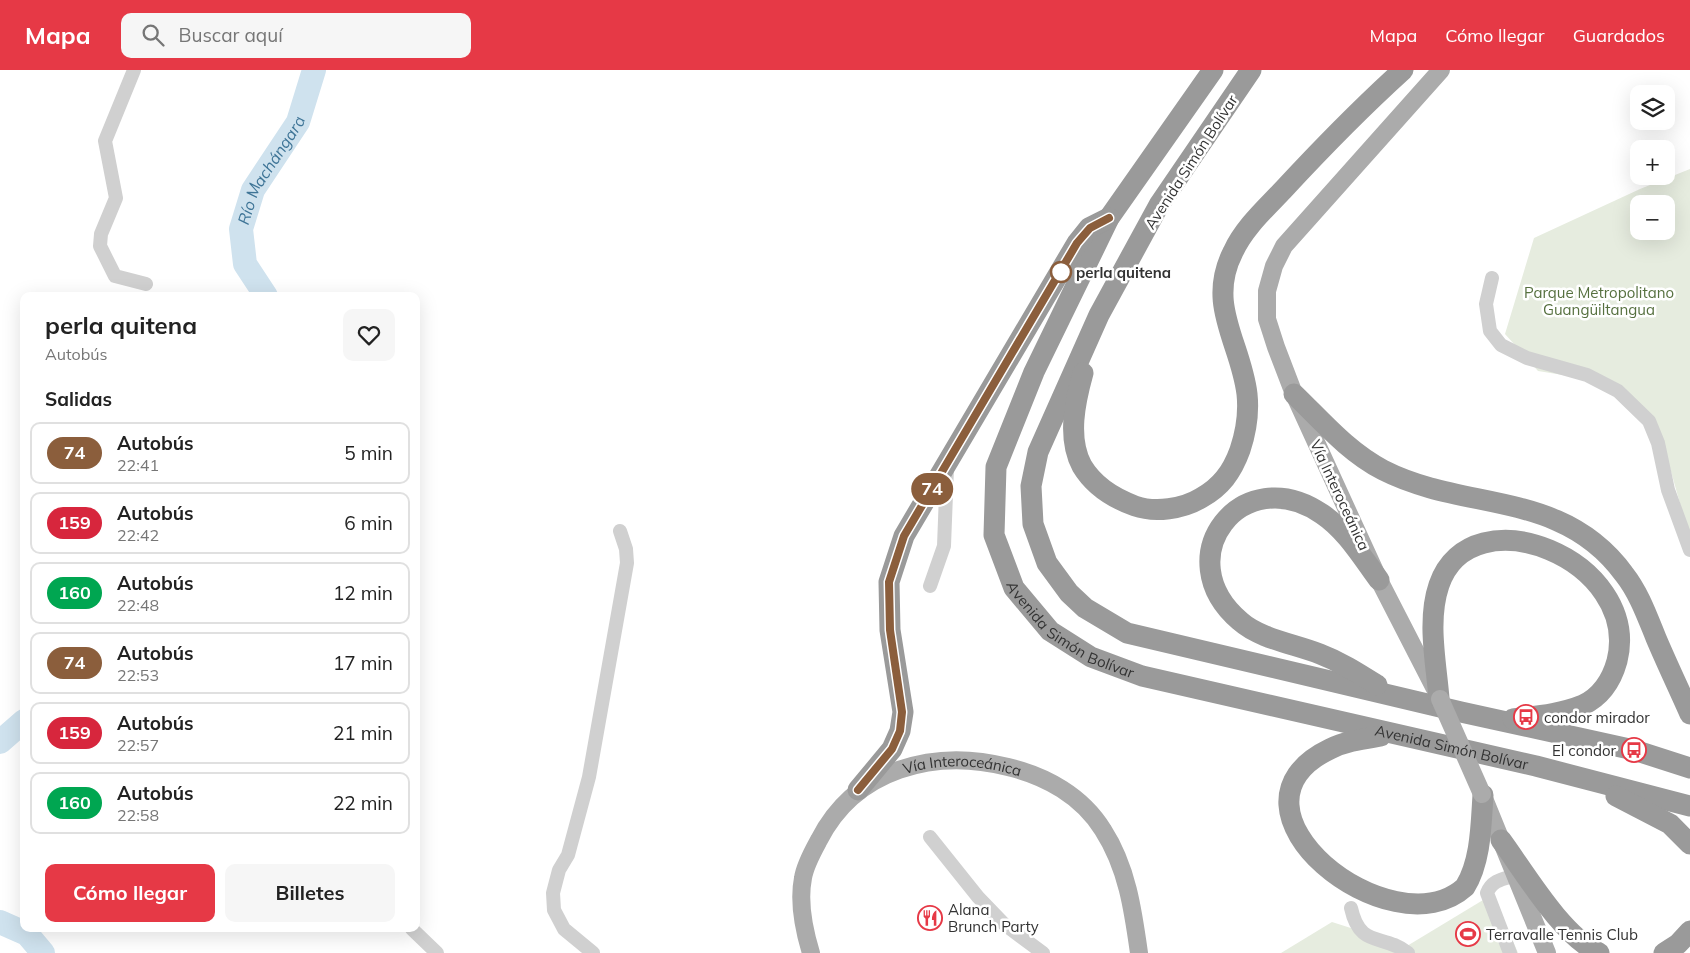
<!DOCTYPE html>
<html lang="es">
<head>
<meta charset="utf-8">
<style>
	:root { --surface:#fff; --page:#f6f6f6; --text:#222; --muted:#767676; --line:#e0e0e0; --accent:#e63946 }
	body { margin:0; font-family:Mulish,sans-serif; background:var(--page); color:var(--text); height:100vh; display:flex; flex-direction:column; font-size:19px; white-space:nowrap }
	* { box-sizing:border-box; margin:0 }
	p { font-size:16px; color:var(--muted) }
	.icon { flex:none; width:28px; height:28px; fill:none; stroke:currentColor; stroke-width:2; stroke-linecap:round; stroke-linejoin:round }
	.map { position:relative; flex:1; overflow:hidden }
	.details { position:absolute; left:20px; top:222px; width:400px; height:640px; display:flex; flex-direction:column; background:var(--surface); border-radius:10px; box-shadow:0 5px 20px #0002 }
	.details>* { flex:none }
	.badge { padding:0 10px; border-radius:16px; font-size:18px; line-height:32px }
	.tools { position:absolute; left:1630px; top:15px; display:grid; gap:10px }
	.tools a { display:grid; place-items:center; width:45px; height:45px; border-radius:10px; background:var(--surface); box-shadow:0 5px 20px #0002; font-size:25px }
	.map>.badge { position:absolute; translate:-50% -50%; box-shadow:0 0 0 2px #fff }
	h2 { padding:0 25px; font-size:19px; line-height:45px }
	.round { display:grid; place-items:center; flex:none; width:52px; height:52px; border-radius:10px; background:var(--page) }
	.overview { display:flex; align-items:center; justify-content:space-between; height:85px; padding:0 25px }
	h1 { font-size:24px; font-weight:700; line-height:38px }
	.button { display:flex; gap:10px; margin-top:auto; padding:10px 25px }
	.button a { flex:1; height:58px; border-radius:10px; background:var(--accent); color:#fff; font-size:20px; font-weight:700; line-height:58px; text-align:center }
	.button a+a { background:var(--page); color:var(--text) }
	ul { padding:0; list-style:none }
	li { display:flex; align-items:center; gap:15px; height:62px; margin:0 10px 8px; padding:0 15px; border:2px solid var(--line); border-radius:10px }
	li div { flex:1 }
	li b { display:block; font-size:19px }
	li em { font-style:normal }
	li .badge { min-width:55px; font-weight:700; text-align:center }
	header { display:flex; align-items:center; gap:30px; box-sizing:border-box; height:70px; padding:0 25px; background:var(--accent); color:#fff }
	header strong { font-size:24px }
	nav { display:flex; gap:28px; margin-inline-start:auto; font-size:18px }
	.search { width:350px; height:45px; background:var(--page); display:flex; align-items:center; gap:12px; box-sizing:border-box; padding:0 18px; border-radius:10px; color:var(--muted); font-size:19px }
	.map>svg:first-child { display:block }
	.green { fill:#e6ecdf; fill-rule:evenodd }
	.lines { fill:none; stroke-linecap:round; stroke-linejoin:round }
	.river { stroke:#cfe2ee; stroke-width:24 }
	.minor { stroke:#d0d0d0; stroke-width:14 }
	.major { stroke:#ababab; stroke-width:18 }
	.highway { stroke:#9a9a9a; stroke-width:21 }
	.major-bridge { stroke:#ababab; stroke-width:18 }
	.line-casing { stroke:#fff; stroke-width:11 }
	.line { stroke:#8b5e3c; stroke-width:8 }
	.stop-dot { fill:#fff; stroke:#8b5e3c; stroke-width:2.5 }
	.labels { text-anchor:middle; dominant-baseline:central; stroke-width:5; stroke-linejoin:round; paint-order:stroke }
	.street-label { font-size:15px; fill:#333; stroke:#fff }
	.stop-label { font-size:15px; font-weight:bold; fill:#333; stroke:#fff; text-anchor:start }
	.park-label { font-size:15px; fill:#56703f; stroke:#fff }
	.poi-label { font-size:15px; fill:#333; stroke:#fff; text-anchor:start }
	.water-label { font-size:16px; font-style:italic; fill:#3f7597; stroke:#fff }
</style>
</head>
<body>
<header>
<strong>Mapa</strong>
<div class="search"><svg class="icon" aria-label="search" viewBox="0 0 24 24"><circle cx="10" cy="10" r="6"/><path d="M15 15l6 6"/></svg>Buscar aquí</div>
<nav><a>Mapa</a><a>Cómo llegar</a><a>Guardados</a></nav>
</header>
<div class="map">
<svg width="1690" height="883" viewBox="0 0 1690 883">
	<rect width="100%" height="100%" fill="#fff"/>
	<g class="green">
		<path d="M1690,99V469L1661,366L1600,311L1538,301L1505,264L1534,168L1640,119ZM1639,134H1666V161H1639Z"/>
		<polygon points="1493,824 1518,883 1281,883 1332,852 1407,876"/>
	</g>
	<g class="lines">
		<g class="river">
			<path id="s1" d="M266,226L245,194L241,159L253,120L298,52L314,0"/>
			<polyline points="0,672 24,651"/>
			<polyline points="0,852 27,864 43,883"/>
		</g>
		<g class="minor">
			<polyline points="134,0 105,71 116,128 101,164 100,176 115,206 146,214"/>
			<polyline points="1492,208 1486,234 1490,261 1501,275 1527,288 1587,305 1618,321 1649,351 1658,373 1668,420 1690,480"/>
			<polyline points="930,516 944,476 947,398"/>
			<polyline points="930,767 978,827 1004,854 1043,883"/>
			<path d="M1351,838C1360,879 1383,863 1408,883"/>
			<polyline points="412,859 437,883"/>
			<polyline points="593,883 564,859 554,840 553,823 559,800 568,785 589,707 627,493 626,479 620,461"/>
			<path d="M1510,883L1487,823C1492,810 1503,809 1516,805"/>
		</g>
		<g class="major">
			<polyline points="1435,619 1379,510 1294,324 1276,277 1267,249 1267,221 1274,196 1284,176 1441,0"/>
			<polyline points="1483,726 1547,883"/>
			<path id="s2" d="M811,883C804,860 798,833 803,808C805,795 813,781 819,770C855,699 934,678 1008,697C1046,706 1082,726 1103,760C1127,797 1133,840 1139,883"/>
		</g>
		<g class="highway">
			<path id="s3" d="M1213,0L1109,148L1034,302L996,397L994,465L1014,518L1050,561L1091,587L1142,606L1536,696L1690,736"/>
			<polyline points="1251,0 1159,135 1099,245 1038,382 1031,416 1033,454 1047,493 1069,523 1085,538 1127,563 1461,642 1634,680 1690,698"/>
			<path d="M1083,303C1075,332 1067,368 1082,396C1094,416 1113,428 1135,436C1155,443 1183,439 1201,428C1221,417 1232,402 1240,380C1246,362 1249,343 1247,324C1241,273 1206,235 1233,182C1244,158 1265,139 1283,120C1321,79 1361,38 1403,0"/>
			<path d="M1294,324C1322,351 1348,382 1383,400C1465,442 1562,419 1624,504C1639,523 1647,546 1656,568C1667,594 1679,619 1690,644"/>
			<path d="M1377,615C1358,603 1341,592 1320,584C1295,574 1260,569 1240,551C1166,488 1242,389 1322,444C1346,460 1362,487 1379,510"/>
			<path d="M1439,628C1436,592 1427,550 1439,515C1471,421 1642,490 1617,591C1612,609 1602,626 1583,635C1561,644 1537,646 1513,649"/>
			<path d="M1381,666C1363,669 1346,671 1330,679C1207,738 1392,883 1465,817C1481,791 1481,755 1483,725"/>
			<polyline points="858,720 892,679 900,661 903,642 890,560 889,512 904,466 1077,173 1089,158 1109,148"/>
			<polyline points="1616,726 1670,754 1690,774"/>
			<path d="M1501,770C1526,804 1561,865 1599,883"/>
			<polyline points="1664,883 1678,874 1690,861"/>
		</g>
		<polyline class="major-bridge" points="1440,629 1482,724"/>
	</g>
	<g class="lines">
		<defs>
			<polyline id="line" points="858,720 892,679 900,661 902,642 890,560 889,512 904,466 1077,173 1090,158 1109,148"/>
		</defs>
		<use href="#line" class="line-casing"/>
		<use href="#line" class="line"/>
	</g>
	<defs>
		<symbol id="bus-ring" viewBox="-11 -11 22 22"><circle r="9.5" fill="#fff" stroke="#e63946" stroke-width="1.5"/><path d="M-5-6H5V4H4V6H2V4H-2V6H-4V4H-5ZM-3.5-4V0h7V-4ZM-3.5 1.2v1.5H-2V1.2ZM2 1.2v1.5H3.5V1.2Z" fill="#e63946"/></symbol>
		<symbol id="restaurant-ring" viewBox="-11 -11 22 22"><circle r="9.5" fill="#fff" stroke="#e63946" stroke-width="1.5"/><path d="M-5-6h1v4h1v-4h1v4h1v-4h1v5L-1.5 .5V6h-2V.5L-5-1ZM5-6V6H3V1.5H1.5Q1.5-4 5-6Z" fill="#e63946"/></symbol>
		<symbol id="stadium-ring" viewBox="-11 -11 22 22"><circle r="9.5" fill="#fff" stroke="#e63946" stroke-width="1.5"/><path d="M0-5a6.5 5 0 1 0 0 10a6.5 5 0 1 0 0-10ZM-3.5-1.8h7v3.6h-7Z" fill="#e63946"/></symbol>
	</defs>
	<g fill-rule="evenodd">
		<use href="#bus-ring" x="1512" y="633" width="28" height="28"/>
		<use href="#bus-ring" x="1620" y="666" width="28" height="28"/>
		<use href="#restaurant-ring" x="916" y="834" width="28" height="28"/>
		<use href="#stadium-ring" x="1454" y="850" width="28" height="28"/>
	</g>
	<circle class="stop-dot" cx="1061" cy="202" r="10"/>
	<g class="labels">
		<g class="street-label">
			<text transform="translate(1191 92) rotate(-57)">Avenida Simón Bolívar</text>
			<text transform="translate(1340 425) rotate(65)">Vía Interoceánica</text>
			<text stroke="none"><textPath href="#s3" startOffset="651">Avenida Simón Bolívar</textPath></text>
			<text stroke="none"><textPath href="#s3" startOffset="1056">Avenida Simón Bolívar</textPath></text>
			<text stroke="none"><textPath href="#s2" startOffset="291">Vía Interoceánica</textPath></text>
		</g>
		<g class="stop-label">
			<text x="1076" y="202">perla quitena</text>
		</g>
		<g class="park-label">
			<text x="1599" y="222">Parque Metropolitano<tspan x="1599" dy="17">Guangüiltangua</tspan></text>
		</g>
		<g class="poi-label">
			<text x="1544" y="647">condor mirador</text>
			<text x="1616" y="680" text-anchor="end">El condor</text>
			<text x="948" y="839">Alana<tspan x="948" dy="17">Brunch Party</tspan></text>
			<text x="1486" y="864">Terravalle Tennis Club</text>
		</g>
		<g class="water-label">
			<text stroke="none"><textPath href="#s1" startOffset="140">Río Machángara</textPath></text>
		</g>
	</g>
</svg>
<div class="tools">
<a><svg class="icon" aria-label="layers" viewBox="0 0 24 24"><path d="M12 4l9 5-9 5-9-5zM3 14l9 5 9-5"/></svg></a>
<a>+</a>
<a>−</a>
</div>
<b class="badge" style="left:932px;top:419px;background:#8b5e3c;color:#fff">74</b>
<section class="details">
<div class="overview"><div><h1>perla quitena</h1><p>Autobús</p></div><a class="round"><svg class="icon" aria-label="heart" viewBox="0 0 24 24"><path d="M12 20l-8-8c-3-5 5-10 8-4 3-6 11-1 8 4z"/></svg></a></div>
<h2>Salidas</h2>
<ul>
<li><span class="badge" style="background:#8b5e3c;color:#fff">74</span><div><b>Autobús</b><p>22:41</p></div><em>5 min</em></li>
<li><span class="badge" style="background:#d7263d;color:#fff">159</span><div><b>Autobús</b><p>22:42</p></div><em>6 min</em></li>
<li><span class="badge" style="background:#00a651;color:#fff">160</span><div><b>Autobús</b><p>22:48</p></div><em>12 min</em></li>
<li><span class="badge" style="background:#8b5e3c;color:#fff">74</span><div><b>Autobús</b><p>22:53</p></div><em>17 min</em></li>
<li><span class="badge" style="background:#d7263d;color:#fff">159</span><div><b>Autobús</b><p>22:57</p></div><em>21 min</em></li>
<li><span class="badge" style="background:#00a651;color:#fff">160</span><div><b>Autobús</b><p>22:58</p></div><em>22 min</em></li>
</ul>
<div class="button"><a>Cómo llegar</a><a>Billetes</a></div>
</section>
</div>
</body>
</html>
